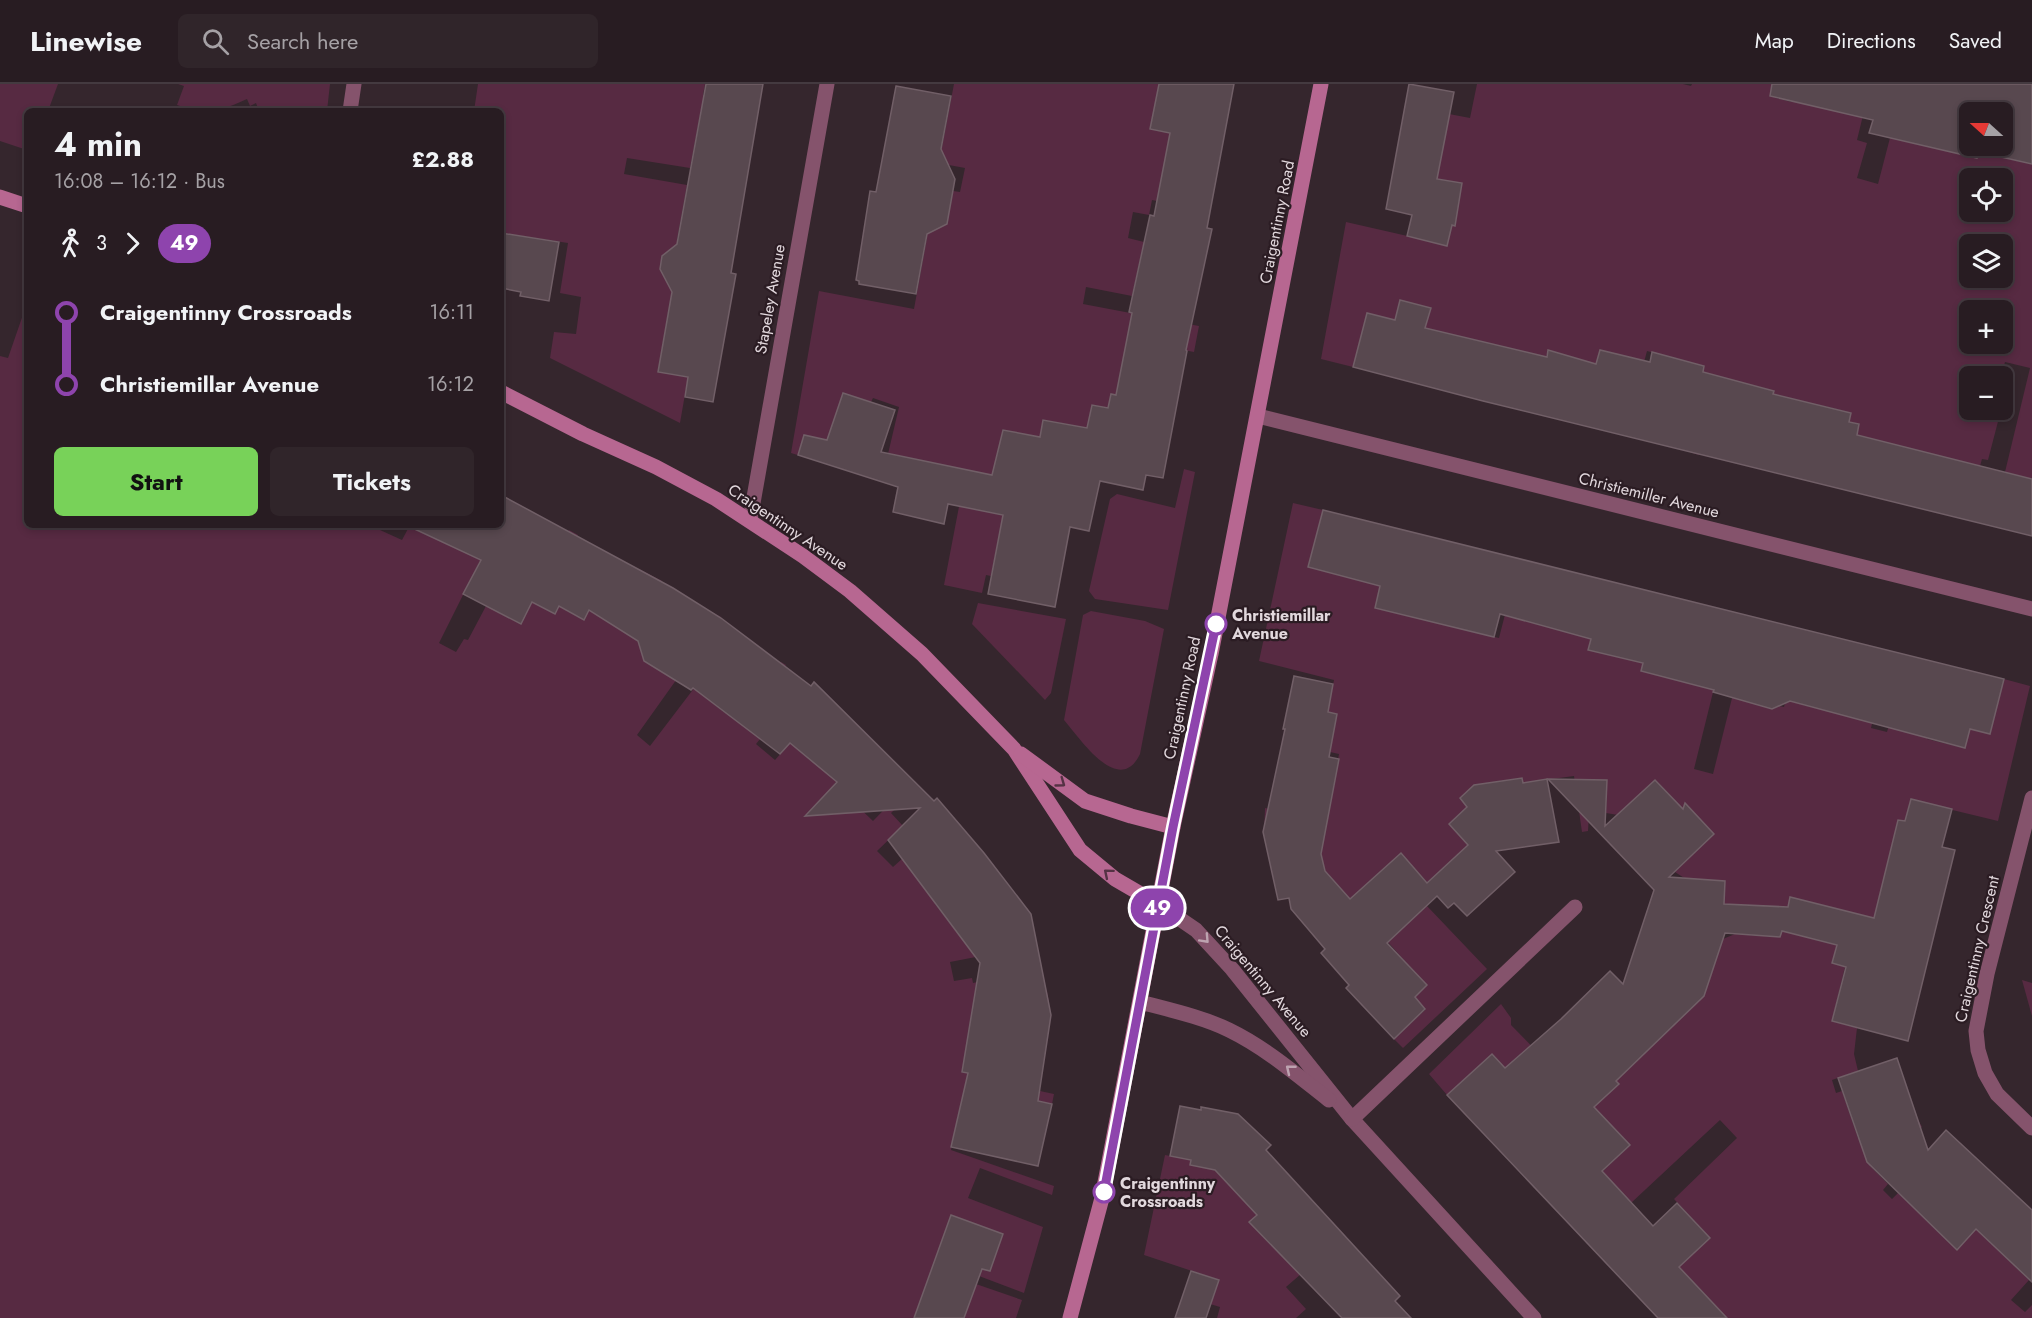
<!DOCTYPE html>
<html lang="en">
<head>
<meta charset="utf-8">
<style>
	:root { --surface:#281c22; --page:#30252a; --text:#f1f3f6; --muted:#a5a1a5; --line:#443a40; --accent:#78d259 }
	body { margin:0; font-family:Jost,sans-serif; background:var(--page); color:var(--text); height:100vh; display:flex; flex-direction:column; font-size:22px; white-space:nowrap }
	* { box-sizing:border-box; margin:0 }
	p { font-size:20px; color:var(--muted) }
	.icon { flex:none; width:33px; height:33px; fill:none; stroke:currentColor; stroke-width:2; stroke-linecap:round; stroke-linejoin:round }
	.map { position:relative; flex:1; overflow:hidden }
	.panel { position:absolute; left:24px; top:24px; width:480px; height:420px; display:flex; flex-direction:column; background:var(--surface); border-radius:9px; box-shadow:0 3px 9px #0003,0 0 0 2px var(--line) }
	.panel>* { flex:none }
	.badge { padding:0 12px; border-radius:20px; font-size:21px; line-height:39px }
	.needle { width:39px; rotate:291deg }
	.tools { position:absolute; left:1959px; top:18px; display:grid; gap:12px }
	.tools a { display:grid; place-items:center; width:54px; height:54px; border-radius:9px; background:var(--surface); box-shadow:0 3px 9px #0003,0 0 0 2px var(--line); font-size:30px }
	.map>.badge { position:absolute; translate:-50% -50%; box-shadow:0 0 0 3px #fff }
	.legs { display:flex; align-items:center; gap:9px; height:66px; padding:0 30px; font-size:20px }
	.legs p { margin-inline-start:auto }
	.summary { display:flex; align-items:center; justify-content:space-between; height:102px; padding:0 30px }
	h1 { font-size:33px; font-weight:700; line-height:45px }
	.button { display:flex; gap:12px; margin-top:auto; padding:12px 30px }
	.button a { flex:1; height:69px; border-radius:9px; background:var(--accent); color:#111; font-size:24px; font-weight:700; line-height:69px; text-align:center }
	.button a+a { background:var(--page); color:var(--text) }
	ul { padding:0 30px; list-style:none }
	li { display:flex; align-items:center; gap:21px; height:72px; font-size:22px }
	li i { display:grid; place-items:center; width:9px; height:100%; margin:0 8px; background:currentColor }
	li i::after { content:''; width:15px; height:15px; margin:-8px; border:4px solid; border-radius:50%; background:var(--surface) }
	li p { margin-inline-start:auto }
	li:first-child i { background:linear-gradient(#0000 50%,currentColor 0) }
	li:last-child i { background:linear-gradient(currentColor 50%,#0000 0) }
	header { display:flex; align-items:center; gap:36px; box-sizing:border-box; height:84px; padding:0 30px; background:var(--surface); border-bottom:2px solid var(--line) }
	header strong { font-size:28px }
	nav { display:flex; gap:33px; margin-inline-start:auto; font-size:21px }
	.search { width:420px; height:54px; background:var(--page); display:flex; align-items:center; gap:15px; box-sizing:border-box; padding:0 21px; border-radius:9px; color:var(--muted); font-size:22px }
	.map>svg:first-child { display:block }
	.green { fill:#572a42; fill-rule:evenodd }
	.building { fill:#58484f; stroke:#715f67; stroke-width:1.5; fill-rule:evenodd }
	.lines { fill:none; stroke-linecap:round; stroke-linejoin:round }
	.street { stroke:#85536c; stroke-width:15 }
	.secondary { stroke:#b76791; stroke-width:15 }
	.oneway { stroke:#553244 }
	.oneway2 { stroke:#bda3b0 }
	.line-1-casing { stroke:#fff; stroke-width:14 }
	.line-1 { stroke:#8e44ad; stroke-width:9 }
	.stop-1-dot { fill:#fff; stroke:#8e44ad; stroke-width:3 }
	.labels { text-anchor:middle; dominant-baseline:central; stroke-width:4.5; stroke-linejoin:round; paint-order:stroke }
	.street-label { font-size:16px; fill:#e2d8dd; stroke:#2b1c23 }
	.stop-label { font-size:16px; font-weight:bold; fill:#e2d8dd; stroke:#2b1c23; text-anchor:start }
</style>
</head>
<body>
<header>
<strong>Linewise</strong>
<div class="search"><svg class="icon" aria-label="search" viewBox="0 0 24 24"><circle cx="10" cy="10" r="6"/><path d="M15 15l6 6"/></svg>Search here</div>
<nav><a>Map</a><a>Directions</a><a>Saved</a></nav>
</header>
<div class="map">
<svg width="2032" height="1234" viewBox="0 0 2032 1234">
	<rect width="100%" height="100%" fill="#35262d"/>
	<g class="green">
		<polygon points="0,0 58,0 48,27 27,27 27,66 0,57"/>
		<path d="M178,0H330L327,27H259L256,19L250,22L247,15C218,28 208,32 177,21L184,2Z"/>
		<polygon points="478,0 705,0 703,11 730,16 701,26 690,84 627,74 624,90 687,101 677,156 708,162 688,169 670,166 662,172 660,185 664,193 683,197 668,229 658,287 688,293 680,339 550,274 554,248 576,250 581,213 560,209 568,159 501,149 501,27 474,27"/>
		<polygon points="954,0 1179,0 1150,45 1170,49 1157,117 1152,116 1149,131 1133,128 1128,154 1144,158 1132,212 1086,203 1083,220 1199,242 1194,268 1178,265 1125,268 1116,311 1108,324 1092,321 1084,358 1072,341 1044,336 1040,353 1003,346 985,427 1003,431 991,492 986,491 982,509 944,501 966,386 888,370 899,323 873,314 869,322 866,317 843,309 820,378 791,369 819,207 914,225 927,153 900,147 947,139 953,107 960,108 965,84 911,74 914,58 942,63"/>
		<path d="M1477,0H1683L1691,2L1692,0H1779L1776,14L1791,18L1866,19L1857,56L1867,59L1857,94L1878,100L1891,50L1977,73L1980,62H2002L2009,52L2005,74L2032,80V395L2005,388L2030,284L2005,278L2001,292H1970V326H2001L1988,376L1982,375L1980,382L1857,352L1859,340L1849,338L1851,329L1824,322L1819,343L1769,330L1774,307L1756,302L1714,316L1699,371L1683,366L1704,282L1647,267L1632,324L1595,286L1548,266L1546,274L1425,244L1431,224L1400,217L1395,236L1367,229L1353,283L1321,275L1346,138L1447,161L1452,141H1455L1462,100L1437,95L1449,30L1470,34ZM1970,94H2002V128H1970ZM1970,160H2002V194H1970ZM1970,226H2002V260H1970Z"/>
		<polygon points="26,222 27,273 24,280 27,281 27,441 369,441 402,456 410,441 498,441 439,559 456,568 464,555 468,556 486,522 521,540 569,446 578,451 562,479 555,530 566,511 584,536 590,524 611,536 639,485 662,497 628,551 649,556 642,569 644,577 676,587 713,529 721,533 637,651 650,662 698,599 714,601 705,613 725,629 747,625 781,578 786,581 770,603 770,643 756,660 775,676 790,659 811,677 854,680 835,699 820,724 826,731 835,730 850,715 873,737 913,696 919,702 891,729 903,742 877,767 893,783 903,774 945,812 935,820 959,851 971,843 975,848 1020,815 1032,835 1006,843 981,872 950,878 954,897 972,894 973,899 986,896 991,920 1047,908 1049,919 1022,923 1040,1000 1040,1007 1054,1010 1052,1020 999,1008 958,1031 951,1066 1054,1102 1052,1111 980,1084 968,1114 1043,1143 1024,1209 979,1192 981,1185 990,1187 1003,1150 914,1234 0,1234 0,272 8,274"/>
		<polygon points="1184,385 1195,388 1168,526 1095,515 1089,507 1110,415 1117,410 1175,424"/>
		<polygon points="1293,419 1323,426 1309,483 1364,497 1383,489 1375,524 1499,554 1512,503 1599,523 1588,566 1646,567 1641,587 1694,600 1719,584 1694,685 1713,690 1733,610 1772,625 1779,622 1784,623 1796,576 1803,621 1824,626 1828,610 1883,595 1871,644 1887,648 1893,626 1932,636 1927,655 1964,664 1970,645 1990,650 2004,595 2030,602 1998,737 1911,716 1905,737 1898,736 1874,836 1790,814 1788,823 1724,820 1675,788 1714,750 1653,728 1670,711 1655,696 1618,731 1606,729 1607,696 1591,696 1588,747 1582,748 1574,692 1523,699 1522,694 1500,697 1479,712 1449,740 1468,761 1428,799 1401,770 1411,805 1308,845 1290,822 1315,812 1264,752 1265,724 1327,737 1339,670 1330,668 1328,628 1334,596 1259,577"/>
		<polygon points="978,519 1066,535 1051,609 1045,616 972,540"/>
		<path d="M1091,527L1145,537L1164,545L1140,670C1119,714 1079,653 1064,636L1083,531Z"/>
		<polygon points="1427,822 1487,885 1403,964 1394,955 1425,926 1414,914 1426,901 1388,858"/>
		<polygon points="1786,830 1813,837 1809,854 1837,861 1832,879 1845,883 1832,937 1857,944 1854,970 1858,987 1832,996 1836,1009 1842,1007 1858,1054 1917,1034 1922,1043 1870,1082 1888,1100 1883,1106 1892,1115 1898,1109 1957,1165 1976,1145 2029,1196 2011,1216 2025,1228 2032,1221 2032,1234 1727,1234 1689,1193 1664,1197 1710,1154 1674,1115 1737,1054 1720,1036 1631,1119 1602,1088 1630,1061 1618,1048 1447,1011 1429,990 1501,920 1511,934 1511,941 1555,986 1596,977 1723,855 1735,850 1780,853"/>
		<polygon points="2022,896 2032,899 2032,932"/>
		<polygon points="1165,1071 1191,1076 1236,1090 1265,1123 1249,1138 1316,1177 1286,1203 1306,1225 1296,1234 1217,1234 1220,1223 1187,1213 1189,1206 1213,1214 1219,1196 1144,1171"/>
		<polygon points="976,1200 1022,1216 1016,1234 964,1234"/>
	</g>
	<g class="building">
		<polygon points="706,0 763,0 731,189 736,190 713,318 685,313 688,293 658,288 672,208 660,185 662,172 677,160"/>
		<polygon points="1159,0 1234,0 1207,144 1212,145 1186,266 1187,267 1163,394 1146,391 1143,406 1100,397 1089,447 1070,443 1055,523 988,510 1003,431 948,420 944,440 893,428 898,403 798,371 804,351 827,356 843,309 895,326 881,368 992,391 1003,346 1040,353 1043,336 1087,344 1092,321 1108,324 1111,310 1116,311 1132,229 1129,228 1150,131 1154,132 1170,49 1150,45"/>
		<polygon points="1409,0 1454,8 1437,95 1462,99 1455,142 1452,141 1447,162 1407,152 1412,131 1386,125"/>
		<path d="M1772,0H2032V80L1979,68L1977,74L1869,49L1873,36L1770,12ZM1970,28H2002V62H1970Z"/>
		<polygon points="896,2 951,12 941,65 955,95 947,140 927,150 916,210 859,200 859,197 856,196 870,107 876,108"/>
		<polygon points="501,149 559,158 549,217 520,212 521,208 501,204"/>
		<polygon points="1400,216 1431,224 1425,244 1547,273 1548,266 1596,280 1600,266 1650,278 1652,268 1704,282 1703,288 1774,307 1773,310 1851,329 1849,338 1859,340 1857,351 2032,395 2032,452 1483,317 1353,283 1367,229 1395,236"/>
		<polygon points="501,411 673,504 721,534 811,602 814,598 934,717 937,714 984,769 1031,830 1051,931 1038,1017 1052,1020 1038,1082 951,1063 968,989 962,988 980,879 888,756 920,724 805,732 837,698 790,659 780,670 693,604 691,606 644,577 638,557 589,526 584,536 559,522 555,530 532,518 521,540 463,510 481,476 406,441 501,441"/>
		<polygon points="1323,426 2004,595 1990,650 1970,645 1965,664 1790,617 1772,625 1713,608 1714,606 1641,587 1643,579 1588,566 1591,555 1500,530 1494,553 1375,524 1380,502 1308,483"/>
		<polygon points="1294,592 1333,600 1328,628 1337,630 1329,673 1339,675 1321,770 1325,787 1350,815 1401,769 1427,799 1468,761 1449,740 1467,723 1460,714 1474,701 1522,694 1523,699 1547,695 1559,758 1496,767 1515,788 1467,832 1454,819 1448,824 1437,812 1387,859 1427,901 1415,913 1425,925 1394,955 1346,904 1349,901 1321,869 1325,865 1291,825 1289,814 1278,816 1263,748 1285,645 1283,645"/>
		<polygon points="1548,695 1607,696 1605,742 1655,696 1683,725 1685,719 1714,750 1669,793 1725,797 1724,820 1788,823 1790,813 1874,834 1898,736 1905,737 1911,715 1952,725 1942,763 1955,766 1908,957 1832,937 1846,883 1832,879 1837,861 1782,847 1780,853 1725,849 1704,912 1616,997 1619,1000 1594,1023 1630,1061 1602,1087 1653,1142 1677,1119 1710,1154 1679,1183 1727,1234 1658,1234 1447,1011 1492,970 1505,984 1561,935 1610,887 1623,900 1654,806"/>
		<polygon points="1897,974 1928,1066 1946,1046 2032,1126 2032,1198 1976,1145 1957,1166 1867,1078 1838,994"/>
		<polygon points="1180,1022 1201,1026 1201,1023 1238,1030 1271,1061 1266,1066 1400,1212 1395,1217 1411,1234 1342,1234 1249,1138 1257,1131 1215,1086 1190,1081 1191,1076 1170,1072"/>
		<polygon points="951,1131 1003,1150 990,1187 982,1185 964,1234 914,1234"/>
		<polygon points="1191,1187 1219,1196 1206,1234 1175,1234"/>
	</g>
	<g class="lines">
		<g class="street">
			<polyline points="350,27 354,0"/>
			<polyline points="1258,332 2032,525"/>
			<polyline points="750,436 827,0"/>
			<polyline points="2032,714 1987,890 1976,947 1978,966 1985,989 1997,1010 2032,1044"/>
			<polyline points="1158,820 1196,846 1232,885 1352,1035 1534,1234"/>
			<path d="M1140,918C1170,926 1202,933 1229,946C1266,964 1297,991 1329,1016"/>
			<polyline points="1352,1035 1575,823"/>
		</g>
		<g class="secondary">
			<polyline points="0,113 27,122"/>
			<polyline points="501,308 583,350 656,383 716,415 803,472 850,507 922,570 1014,665 1080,766 1115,795 1158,820"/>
			<polyline points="1021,670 1085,717 1131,732 1173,743"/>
			<polyline points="1070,1234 1102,1114 1173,743 1211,570 1321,0"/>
		</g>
	</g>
	<defs><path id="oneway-chevron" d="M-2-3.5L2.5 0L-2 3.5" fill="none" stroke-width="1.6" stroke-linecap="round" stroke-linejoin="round" transform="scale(1.5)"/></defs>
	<g class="oneway">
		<use href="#oneway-chevron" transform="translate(1061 699) rotate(36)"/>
		<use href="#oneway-chevron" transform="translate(1108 789) rotate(-140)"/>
	</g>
	<g class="oneway2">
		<use href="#oneway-chevron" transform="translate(1205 855) rotate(47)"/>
		<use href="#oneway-chevron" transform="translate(1290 985) rotate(-141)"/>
	</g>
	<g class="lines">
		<defs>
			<polyline id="line-1" points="1104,1108 1173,743 1216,540"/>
		</defs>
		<use href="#line-1" class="line-1-casing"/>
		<use href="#line-1" class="line-1"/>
	</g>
	<g class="stop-1-dot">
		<circle cx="1216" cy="540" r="10"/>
		<circle cx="1104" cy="1108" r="10"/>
	</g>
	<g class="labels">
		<g class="street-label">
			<text transform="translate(1277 138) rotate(-79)">Craigentinny Road</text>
			<text transform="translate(770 215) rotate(-80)">Stapeley Avenue</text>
			<text transform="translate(1649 411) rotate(14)">Christiemiller Avenue</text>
			<text transform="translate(788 443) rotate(34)">Craigentinny Avenue</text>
			<text transform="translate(1182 614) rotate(-78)">Craigentinny Road</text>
			<text transform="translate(1977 865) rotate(-77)">Craigentinny Crescent</text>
			<text transform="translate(1263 897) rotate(50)">Craigentinny Avenue</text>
		</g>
		<g class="stop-label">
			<text x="1232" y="531">Christiemillar<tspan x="1232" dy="18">Avenue</tspan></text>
			<text x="1120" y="1099">Craigentinny<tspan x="1120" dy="18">Crossroads</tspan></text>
		</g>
	</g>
</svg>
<div class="tools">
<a><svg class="needle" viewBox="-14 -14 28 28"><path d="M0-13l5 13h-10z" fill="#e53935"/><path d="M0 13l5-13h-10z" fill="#a5a1a5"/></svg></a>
<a><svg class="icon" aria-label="locate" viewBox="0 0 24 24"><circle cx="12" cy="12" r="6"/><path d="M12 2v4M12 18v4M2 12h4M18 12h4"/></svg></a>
<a><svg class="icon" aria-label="layers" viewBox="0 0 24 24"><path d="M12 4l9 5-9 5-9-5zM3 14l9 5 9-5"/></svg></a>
<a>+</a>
<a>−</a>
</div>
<b class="badge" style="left:1157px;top:824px;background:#8e44ad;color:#fff">49</b>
<section class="panel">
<div class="summary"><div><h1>4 min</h1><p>16:08 – 16:12 · Bus</p></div><b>£2.88</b></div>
<div class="legs"><svg class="icon" aria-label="walk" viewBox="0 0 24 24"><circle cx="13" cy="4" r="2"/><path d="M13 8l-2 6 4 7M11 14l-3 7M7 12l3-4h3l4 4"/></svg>3<svg class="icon" aria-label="forward" viewBox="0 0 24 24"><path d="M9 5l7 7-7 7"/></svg><b class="badge" style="background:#8e44ad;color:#fff">49</b></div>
<ul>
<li><i style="color:#8e44ad"></i><b>Craigentinny Crossroads</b><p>16:11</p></li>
<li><i style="color:#8e44ad"></i><b>Christiemillar Avenue</b><p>16:12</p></li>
</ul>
<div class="button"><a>Start</a><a>Tickets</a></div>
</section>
</div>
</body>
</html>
